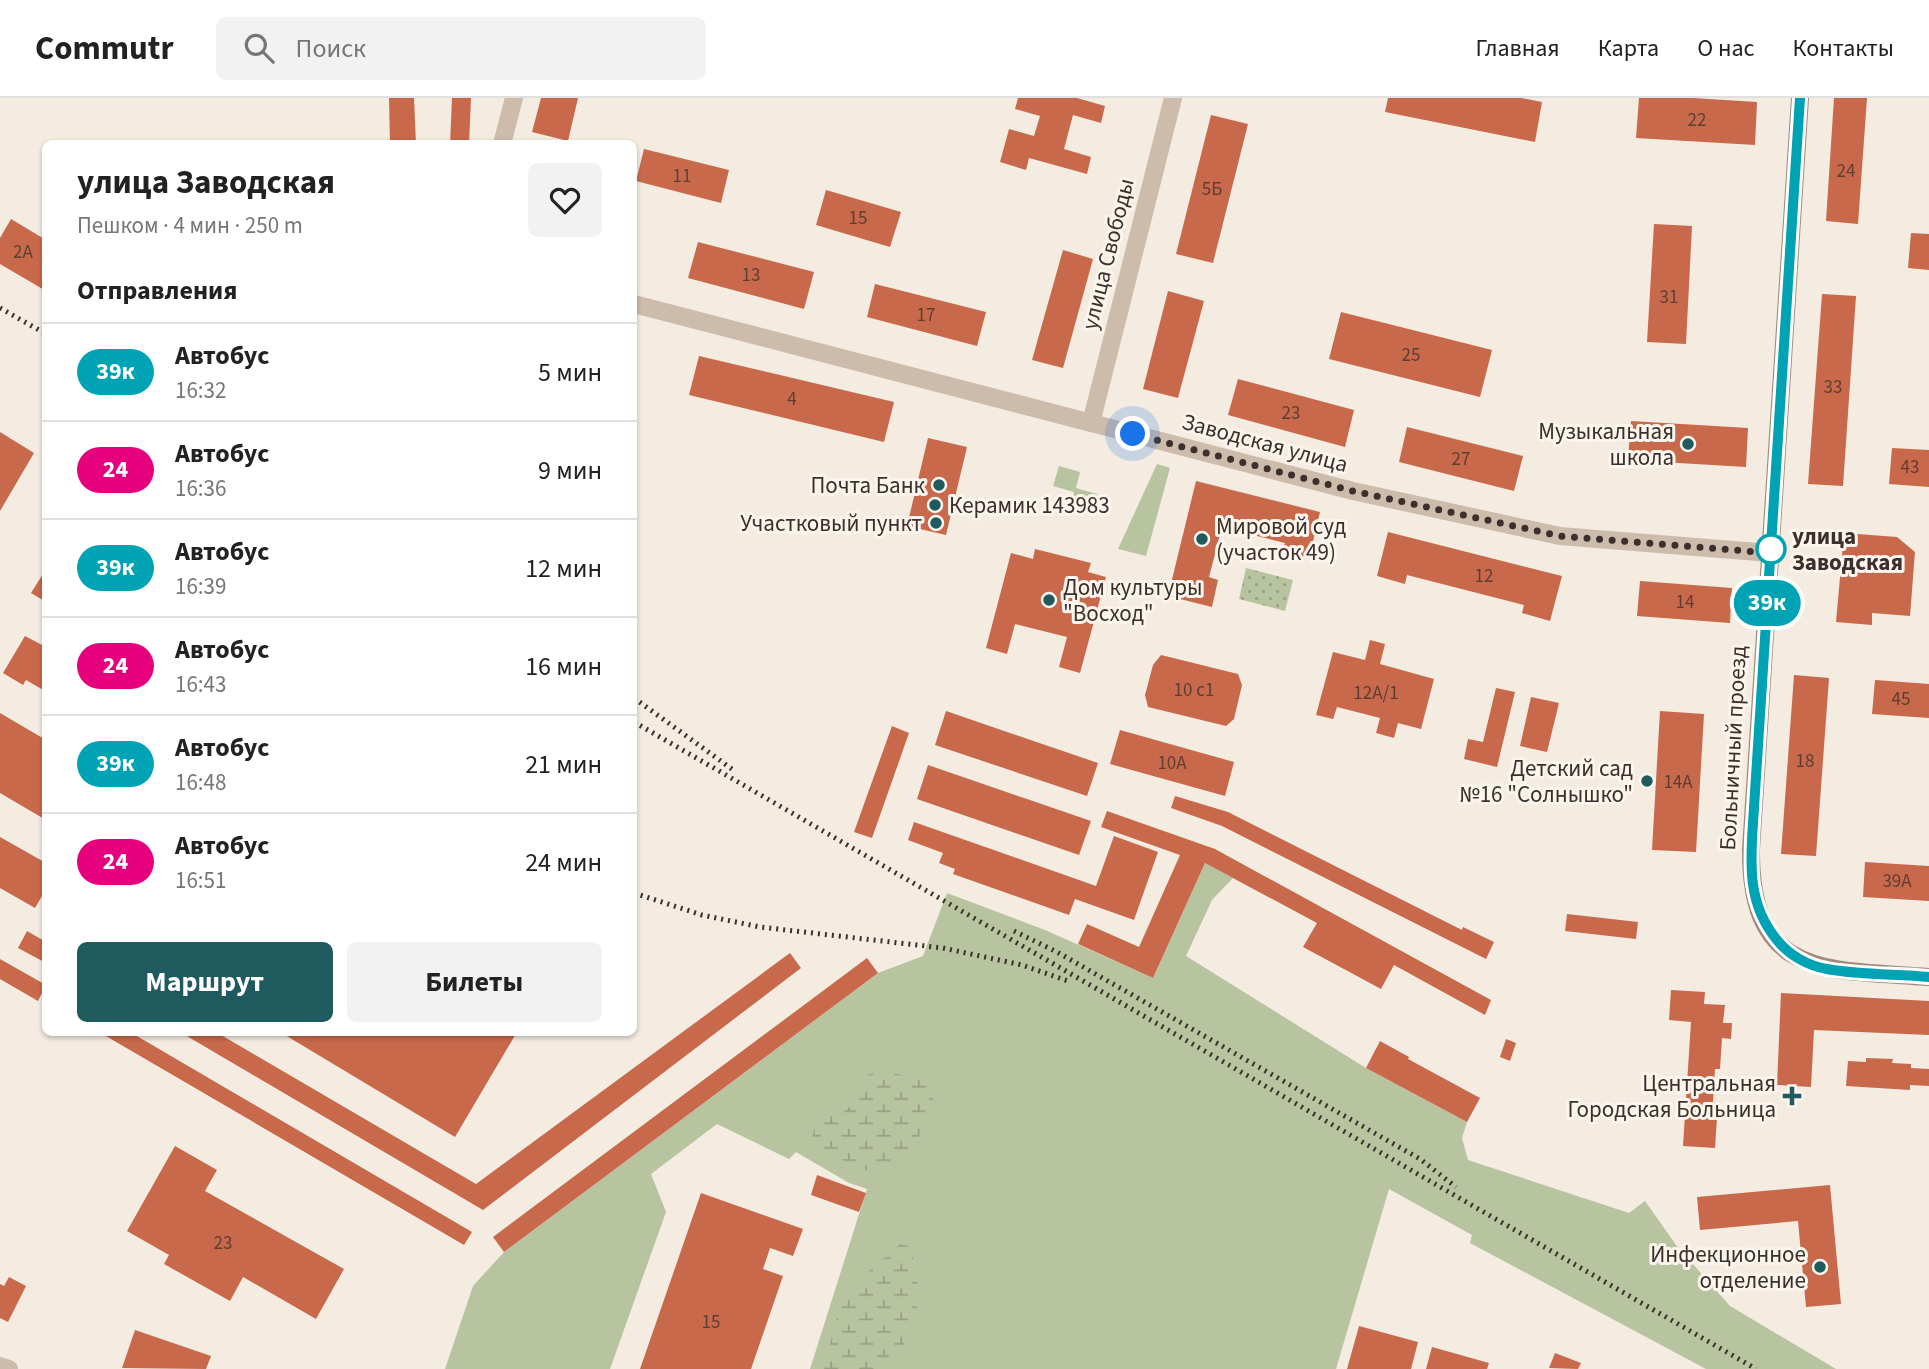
<!DOCTYPE html>
<html lang="ru">
<head>
<meta charset="utf-8">
<style>
	:root { --surface:#fff; --page:#f2f2f2; --text:#222; --muted:#767676; --line:#e0e0e0; --accent:#1f5a5e }
	body { margin:0; font-family:"Source Sans 3",sans-serif; background:var(--page); color:var(--text); height:100vh; display:flex; flex-direction:column; font-size:26px; white-space:nowrap }
	* { box-sizing:border-box; margin:0 }
	p { font-size:23px; color:var(--muted) }
	.icon { flex:none; width:38px; height:38px; fill:none; stroke:currentColor; stroke-width:2; stroke-linecap:round; stroke-linejoin:round }
	.map { position:relative; flex:1; overflow:hidden }
	.panel { position:absolute; left:42px; top:42px; width:595px; height:896px; display:flex; flex-direction:column; background:var(--surface); border-radius:10px; box-shadow:0 2px 5px #0004 }
	.panel>* { flex:none }
	.badge { padding:0 14px; border-radius:23px; font-size:24px; line-height:46px }
	.you { position:absolute; width:35px; height:35px; margin:-18px; border:5px solid #fff; border-radius:50%; background:#1a73e8; box-shadow:0 0 0 10px #1a73e833 }
	.map>.badge { position:absolute; translate:-50% -50%; box-shadow:0 0 0 4px #fff }
	h2 { padding:0 35px; font-size:26px; line-height:63px }
	.round { display:grid; place-items:center; flex:none; width:74px; height:74px; border-radius:10px; background:var(--page) }
	.head { display:flex; align-items:center; justify-content:space-between; height:119px; padding:0 35px }
	h1 { font-size:33px; font-weight:700; line-height:52px }
	.action { display:flex; gap:14px; margin-top:auto; padding:14px 35px }
	.action a { flex:1; height:80px; border-radius:10px; background:var(--accent); color:#fff; font-size:28px; font-weight:700; line-height:80px; text-align:center }
	.action a+a { background:var(--page); color:var(--text) }
	ul { padding:0; list-style:none }
	li { display:flex; align-items:center; gap:21px; height:98px; padding:0 35px; border-top:2px solid var(--line) }
	li div { flex:1 }
	li b { display:block; font-size:26px }
	li em { font-style:normal }
	li .badge { min-width:77px; font-weight:700; text-align:center }
	header { display:flex; align-items:center; gap:42px; box-sizing:border-box; height:98px; padding:0 35px; background:var(--surface); border-bottom:2px solid var(--line) }
	header strong { font-size:33px }
	nav { display:flex; gap:38px; margin-inline-start:auto; font-size:24px }
	.search { width:490px; height:63px; background:var(--page); display:flex; align-items:center; gap:18px; box-sizing:border-box; padding:0 24px; border-radius:10px; color:var(--muted); font-size:26px }
	.map>svg:first-child { display:block }
	.grass { fill:#b8c4a0 }
	.wetland { fill:url(#wetland-marsh) }
	.park { fill:url(#park-dots) }
	.building { fill:#c8694b }
	.lines { fill:none; stroke-linecap:round; stroke-linejoin:round }
	.street { stroke:#cdbbac; stroke-width:18 }
	.secondary { stroke:#a18a7d; stroke-width:18 }
	.rail { stroke:#3b302b; stroke-width:5; stroke-dasharray:2 5; stroke-linecap:butt }
	.line-casing { stroke:#fff; stroke-width:16 }
	.line { stroke:#00a3b4; stroke-width:10 }
	.walk { stroke:#3b302b; stroke-width:7; stroke-dasharray:0 12.6 }
	.poi-dot { fill:#1f5a5e; stroke:#fbf5ee; stroke-width:2.5 }
	.stop-dot { fill:#fff; stroke:#00a3b4; stroke-width:3.5 }
	.labels { text-anchor:middle; dominant-baseline:central; stroke-width:6; stroke-linejoin:round; paint-order:stroke }
	.number-label { font-size:19px; fill:#5e3e33 }
	.street-label { font-size:23px; fill:#3b302b; stroke:#fbf5ee }
	.poi-label { font-size:23px; fill:#3b302b; stroke:#fbf5ee; text-anchor:end }
	.stop-label { font-size:23px; font-weight:bold; fill:#3b302b; stroke:#fbf5ee; text-anchor:start }
</style>
</head>
<body>
<header>
<strong>Commutr</strong>
<div class="search"><svg class="icon" aria-label="search" viewBox="0 0 24 24"><circle cx="10" cy="10" r="6"/><path d="M15 15l6 6"/></svg>Поиск</div>
<nav><a>Главная</a><a>Карта</a><a>О нас</a><a>Контакты</a></nav>
</header>
<div class="map">
<svg width="1929" height="1271" viewBox="0 0 1929 1271">
	<defs>
		<pattern id="wetland-marsh" width="20" height="14" patternUnits="userSpaceOnUse" patternTransform="scale(1.75)"><rect width="20" height="14" fill="#b8c4a0"/><path d="M1 5h8M5 5V1M11 12h8M15 12V8" fill="none" stroke="#97a083"/></pattern>
		<pattern id="park-dots" width="8" height="8" patternUnits="userSpaceOnUse" patternTransform="scale(1.75)"><rect width="8" height="8" fill="#b8c4a0"/><path d="M2 2h.1M6 6h.1" fill="none" stroke="#97a083" stroke-width="1.8" stroke-linecap="round"/></pattern>
	</defs>
	<rect width="100%" height="100%" fill="#f4ebe1"/>
	<g class="grass">
		<polygon points="1157,366 1170,370 1146,458 1118,451"/>
		<polygon points="1059,368 1080,374 1076,390 1097,396 1092,415 1070,410 1074,394 1053,388"/>
		<polygon points="1205,765 1233,780 1212,802 1186,858 1366,970 1467,1024 1462,1040 1468,1062 1629,1115 1645,1103 1676,1147 1730,1208 1836,1271 1706,1271 1470,1145 1472,1137 1389,1091 1336,1271 810,1271 867,1091 849,1085 796,1054 789,1061 717,1026 651,1076 666,1114 610,1271 445,1271 473,1188 504,1154 878,875 923,858 947,795 1045,832 1153,880"/>
	</g>
	<g class="wetland">
		<polygon points="882,973 917,980 933,990 933,1008 906,1066 879,1074 858,1071 812,1044 814,1031 827,1018 840,1017 855,1004 857,993 867,977"/>
		<path d="M900,1146L908,1148C920,1164 921,1219 910,1237C907,1243 901,1249 896,1255H891L880,1271H823L838,1216L851,1189Z"/>
	</g>
	<polygon class="park" points="1246,470 1293,482 1285,513 1239,501"/>
	<g class="building">
		<polygon points="389,0 414,0 416,46 390,46"/>
		<polygon points="452,0 471,0 469,46 450,46"/>
		<polygon points="541,0 578,0 568,43 532,34"/>
		<polygon points="1018,0 1077,0 1105,8 1101,25 1073,17 1064,51 1091,59 1087,76 1029,60 1026,72 1000,64 1009,31 1034,38 1040,18 1015,11"/>
		<polygon points="1388,0 1521,0 1542,4 1535,44 1385,14"/>
		<polygon points="1639,0 1693,0 1757,4 1755,47 1636,40"/>
		<polygon points="1834,0 1867,0 1858,126 1826,123"/>
		<polygon points="1211,17 1248,26 1213,165 1176,156"/>
		<polygon points="644,51 729,72 721,105 636,83"/>
		<polygon points="826,92 901,114 890,149 816,127"/>
		<polygon points="11,121 46,142 46,193 0,166 0,140"/>
		<polygon points="1654,126 1692,128 1686,246 1647,244"/>
		<polygon points="1911,135 1929,136 1929,172 1908,170"/>
		<polygon points="698,144 814,174 804,211 688,180"/>
		<polygon points="1063,152 1093,161 1063,270 1032,262"/>
		<polygon points="875,186 986,214 977,248 867,219"/>
		<polygon points="1168,193 1204,203 1178,300 1143,291"/>
		<polygon points="1822,196 1856,198 1843,388 1808,386"/>
		<polygon points="1341,214 1492,252 1480,299 1329,261"/>
		<polygon points="699,258 894,304 884,344 689,297"/>
		<polygon points="1238,281 1354,312 1345,349 1228,317"/>
		<polygon points="1631,323 1748,330 1746,369 1628,362"/>
		<polygon points="1407,329 1523,358 1514,393 1399,364"/>
		<polygon points="0,334 34,355 0,413"/>
		<polygon points="928,340 967,349 946,437 907,428"/>
		<polygon points="1892,350 1929,352 1929,389 1889,386"/>
		<polygon points="1196,383 1320,414 1309,460 1282,453 1285,445 1222,429 1209,479 1218,482 1212,509 1168,498"/>
		<polygon points="1388,434 1562,478 1550,523 1522,515 1524,507 1407,477 1405,486 1377,478"/>
		<polygon points="1844,435 1897,439 1915,454 1910,518 1872,515 1872,527 1836,524"/>
		<polygon points="1035,451 1091,465 1088,474 1106,479 1080,575 1059,569 1067,539 1015,526 1007,556 986,550 1011,455 1033,461"/>
		<polygon points="46,471 46,504 31,495"/>
		<polygon points="1640,483 1732,490 1730,525 1637,518"/>
		<polygon points="25,538 42,547 46,541 45,593 26,582 23,587 3,575"/>
		<polygon points="1370,542 1385,546 1380,566 1434,581 1421,631 1398,625 1394,640 1376,635 1380,620 1337,609 1333,621 1316,617 1333,554 1365,562"/>
		<polygon points="1161,557 1238,576 1242,587 1234,621 1226,628 1148,609 1145,597 1153,567"/>
		<polygon points="1794,577 1829,580 1816,758 1781,756"/>
		<polygon points="1875,582 1929,586 1929,620 1872,616"/>
		<polygon points="1496,590 1515,594 1497,669 1464,661 1468,641 1483,644"/>
		<polygon points="1531,599 1559,605 1547,654 1520,648"/>
		<polygon points="946,613 1098,665 1087,698 935,647"/>
		<polygon points="1660,613 1704,616 1696,754 1652,752"/>
		<polygon points="0,615 46,642 46,722 0,695"/>
		<polygon points="892,628 909,635 872,740 854,734"/>
		<polygon points="1120,632 1234,664 1225,698 1110,666"/>
		<polygon points="928,667 1091,723 1079,757 917,701"/>
		<polygon points="1175,698 1228,714 1462,832 1463,829 1494,844 1486,861 1222,728 1171,710"/>
		<polygon points="1107,713 1215,751 1491,902 1485,917 1394,867 1381,891 1303,849 1317,825 1205,765 1153,880 1078,846 1087,826 1139,849 1180,757 1101,729"/>
		<polygon points="914,724 1096,788 1114,738 1158,754 1134,822 1075,801 1069,817 953,776 955,771 939,765 943,755 908,742"/>
		<polygon points="0,739 46,765 46,791 35,810 0,790"/>
		<polygon points="1865,764 1929,768 1929,803 1863,799"/>
		<polygon points="1567,816 1638,824 1636,841 1565,833"/>
		<polygon points="27,833 46,844 46,865 18,850"/>
		<polygon points="790,855 801,870 483,1112 180,934 216,934 476,1086"/>
		<polygon points="867,860 878,875 504,1154 493,1139"/>
		<polygon points="0,861 46,887 38,903 0,881"/>
		<polygon points="1671,892 1705,894 1704,906 1725,907 1723,925 1732,925 1731,941 1722,940 1720,971 1715,971 1713,1004 1718,1004 1715,1050 1683,1048 1691,924 1669,922"/>
		<polygon points="1781,895 1929,903 1929,937 1814,932 1811,989 1777,987"/>
		<polygon points="99,934 130,934 472,1134 464,1147"/>
		<polygon points="280,934 517,934 455,1039"/>
		<polygon points="1506,941 1516,945 1510,963 1500,959"/>
		<polygon points="1380,943 1409,959 1408,961 1480,1000 1467,1024 1366,970"/>
		<polygon points="1866,960 1893,961 1892,965 1911,966 1911,970 1929,971 1929,988 1910,987 1910,992 1846,988 1848,963 1866,964"/>
		<polygon points="175,1048 217,1072 205,1093 344,1171 316,1221 243,1179 230,1203 164,1166 169,1157 127,1133"/>
		<polygon points="817,1077 866,1095 859,1114 811,1097"/>
		<polygon points="1830,1087 1841,1206 1806,1209 1798,1123 1700,1132 1697,1099"/>
		<polygon points="701,1095 803,1131 793,1158 770,1150 763,1171 783,1178 751,1271 640,1271"/>
		<polygon points="9,1179 26,1188 8,1224 0,1220 0,1186 4,1188"/>
		<polygon points="1359,1228 1418,1244 1411,1271 1347,1271"/>
		<polygon points="135,1232 211,1258 206,1271 122,1270"/>
		<polygon points="1432,1249 1489,1265 1487,1271 1426,1271"/>
		<polygon points="1555,1255 1581,1265 1578,1271 1549,1270"/>
	</g>
	<g class="lines">
		<g class="street">
			<polyline points="502,46 514,0"/>
			<polyline points="634,206 1353,393 1560,438 1770,455"/>
			<polyline points="1091,325 1173,0"/>
			<polyline points="0,1268 9,1271"/>
		</g>
		<path class="secondary" d="M1800,0L1751,751C1750,882 1827,871 1929,879"/>
		<g class="rail">
			<polyline points="0,210 46,236"/>
			<polyline points="634,600 736,674"/>
			<polyline points="634,624 1756,1271"/>
			<polyline points="634,795 702,817 760,829 943,850 1022,867 1068,883"/>
			<polyline points="1014,833 1057,854 1420,1061 1456,1089"/>
		</g>
	</g>
	<g class="lines">
		<defs>
			<path id="line" d="M1800,0L1753,725C1750,768 1748,807 1777,842C1789,857 1808,868 1827,871C1860,877 1896,876 1929,879"/>
		</defs>
		<use href="#line" class="line-casing"/>
		<use href="#line" class="line"/>
		<polyline class="walk" points="1133,336 1353,393 1560,438 1758,454 1770,455 1771,449 1771,451"/>
	</g>
	<g class="poi-dot">
		<circle cx="1688" cy="346" r="7"/>
		<circle cx="939" cy="387" r="7"/>
		<circle cx="935" cy="407" r="7"/>
		<circle cx="936" cy="425" r="7"/>
		<circle cx="1202" cy="441" r="7"/>
		<circle cx="1049" cy="502" r="7"/>
		<circle cx="1647" cy="683" r="7"/>
		<path d="M1788.5 987.5h7v7h7v7h-7v7h-7v-7h-7v-7h7z"/>
		<circle cx="1820" cy="1169" r="7"/>
	</g>
	<circle class="stop-dot" cx="1771" cy="451" r="14"/>
	<g class="labels">
		<g class="number-label">
			<text x="1697" y="22">22</text>
			<text x="1846" y="73">24</text>
			<text x="682" y="78">11</text>
			<text x="1212" y="91">5Б</text>
			<text x="858" y="120">15</text>
			<text x="23" y="154">2А</text>
			<text x="751" y="177">13</text>
			<text x="1669" y="199">31</text>
			<text x="926" y="217">17</text>
			<text x="1411" y="257">25</text>
			<text x="1833" y="289">33</text>
			<text x="792" y="301">4</text>
			<text x="1291" y="315">23</text>
			<text x="1461" y="361">27</text>
			<text x="1910" y="369">43</text>
			<text x="1484" y="478">12</text>
			<text x="1685" y="504">14</text>
			<text x="1194" y="592">10 с1</text>
			<text x="1376" y="595">12А/1</text>
			<text x="1901" y="601">45</text>
			<text x="1805" y="663">18</text>
			<text x="1172" y="665">10А</text>
			<text x="1678" y="684">14А</text>
			<text x="1897" y="783">39А</text>
			<text x="223" y="1145">23</text>
			<text x="711" y="1224">15</text>
		</g>
		<g class="street-label">
			<text transform="translate(1108 156) rotate(-76)">улица Свободы</text>
			<text transform="translate(1265 345) rotate(15)">Заводская улица</text>
			<text transform="translate(1733 650) rotate(-87)">Больничный проезд</text>
		</g>
		<g class="poi-label">
			<text x="1674" y="333">Музыкальная<tspan x="1674" dy="26">школа</tspan></text>
			<text x="925" y="387">Почта Банк</text>
			<text x="949" y="407" text-anchor="start">Керамик 143983</text>
			<text x="922" y="425">Участковый пункт</text>
			<text x="1216" y="428" text-anchor="start">Мировой суд<tspan x="1216" dy="26">(участок 49)</tspan></text>
			<text x="1063" y="489" text-anchor="start">Дом культуры<tspan x="1063" dy="26">"Восход"</tspan></text>
			<text x="1633" y="670">Детский сад<tspan x="1633" dy="26">№16 "Солнышко"</tspan></text>
			<text x="1776" y="985">Центральная<tspan x="1776" dy="26">Городская Больница</tspan></text>
			<text x="1806" y="1156">Инфекционное<tspan x="1806" dy="26">отделение</tspan></text>
		</g>
		<g class="stop-label">
			<text x="1792" y="438">улица<tspan x="1792" dy="26">Заводская</tspan></text>
		</g>
	</g>
</svg>
<div class="you" style="left:1133px;top:336px"></div>
<b class="badge" style="left:1767px;top:505px;background:#00a3b4;color:#fff">39к</b>
<section class="panel">
<div class="head"><div><h1>улица Заводская</h1><p>Пешком · 4 мин · 250 m</p></div><a class="round"><svg class="icon" aria-label="heart" viewBox="0 0 24 24"><path d="M12 20l-8-8c-3-5 5-10 8-4 3-6 11-1 8 4z"/></svg></a></div>
<h2>Отправления</h2>
<ul>
<li><span class="badge" style="background:#00a3b4;color:#fff">39к</span><div><b>Автобус</b><p>16:32</p></div><em>5 мин</em></li>
<li><span class="badge" style="background:#e6007e;color:#fff">24</span><div><b>Автобус</b><p>16:36</p></div><em>9 мин</em></li>
<li><span class="badge" style="background:#00a3b4;color:#fff">39к</span><div><b>Автобус</b><p>16:39</p></div><em>12 мин</em></li>
<li><span class="badge" style="background:#e6007e;color:#fff">24</span><div><b>Автобус</b><p>16:43</p></div><em>16 мин</em></li>
<li><span class="badge" style="background:#00a3b4;color:#fff">39к</span><div><b>Автобус</b><p>16:48</p></div><em>21 мин</em></li>
<li><span class="badge" style="background:#e6007e;color:#fff">24</span><div><b>Автобус</b><p>16:51</p></div><em>24 мин</em></li>
</ul>
<div class="action"><a>Маршрут</a><a>Билеты</a></div>
</section>
</div>
</body>
</html>
